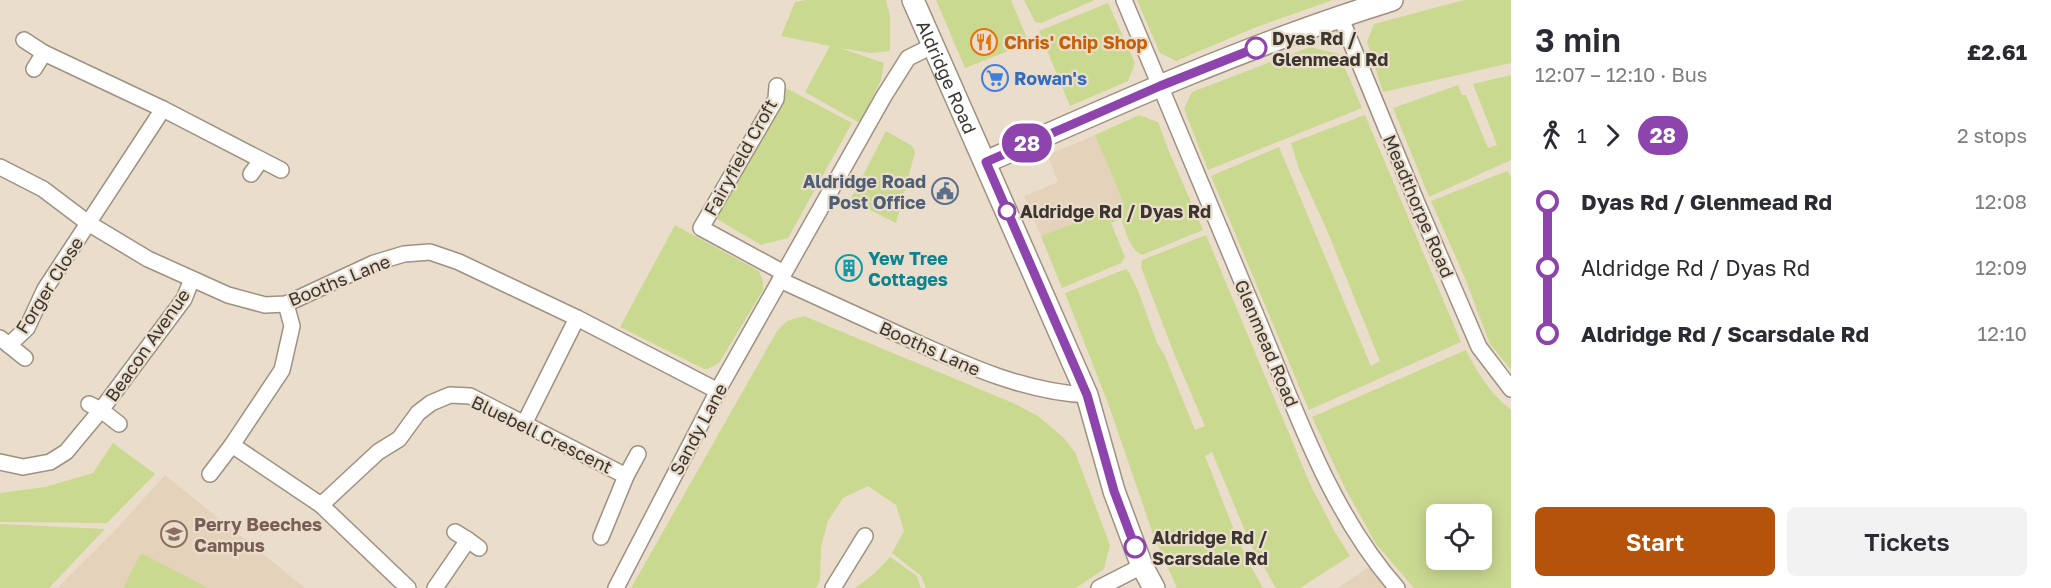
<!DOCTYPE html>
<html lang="en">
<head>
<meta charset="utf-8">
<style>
	:root { --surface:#fff; --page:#f2f2f3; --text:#2b2b33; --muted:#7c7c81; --accent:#b45309 }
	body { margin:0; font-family:"Golos Text",sans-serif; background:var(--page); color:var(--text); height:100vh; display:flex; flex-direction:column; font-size:22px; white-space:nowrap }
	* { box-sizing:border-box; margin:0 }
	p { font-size:20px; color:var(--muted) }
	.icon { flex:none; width:33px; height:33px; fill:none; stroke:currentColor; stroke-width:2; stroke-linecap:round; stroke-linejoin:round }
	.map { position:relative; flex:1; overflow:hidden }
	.sheet { display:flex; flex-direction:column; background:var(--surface); width:540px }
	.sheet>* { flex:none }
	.badge { padding:0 12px; border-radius:20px; font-size:21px; line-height:39px }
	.buttons { position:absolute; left:1426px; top:504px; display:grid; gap:12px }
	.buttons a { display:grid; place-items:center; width:66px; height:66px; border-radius:9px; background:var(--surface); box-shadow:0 3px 15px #0003; font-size:30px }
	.map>.badge { position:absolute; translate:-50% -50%; box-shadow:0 0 0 3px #fff }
	.legs { display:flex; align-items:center; gap:9px; height:66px; padding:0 24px; font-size:20px }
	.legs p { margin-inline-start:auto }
	.summary { display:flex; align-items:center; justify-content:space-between; height:102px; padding:0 24px }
	h1 { font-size:33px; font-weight:600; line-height:45px }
	.cta { display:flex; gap:12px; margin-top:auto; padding:12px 24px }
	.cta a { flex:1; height:69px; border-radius:9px; background:var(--accent); color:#fff; font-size:24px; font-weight:600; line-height:69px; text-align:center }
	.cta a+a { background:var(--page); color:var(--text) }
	ul { padding:0 24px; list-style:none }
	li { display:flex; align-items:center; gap:21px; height:66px; font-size:22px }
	li i { display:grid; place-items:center; width:9px; height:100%; margin:0 8px; background:currentColor }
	li i::after { content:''; width:15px; height:15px; margin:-8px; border:4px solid; border-radius:50%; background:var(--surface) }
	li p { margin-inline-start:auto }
	li:first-child i { background:linear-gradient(#0000 50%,currentColor 0) }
	li:last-child i { background:linear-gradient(currentColor 50%,#0000 0) }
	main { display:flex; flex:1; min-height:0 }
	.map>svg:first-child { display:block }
	.built { fill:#e4d2ba }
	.green { fill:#cad990; fill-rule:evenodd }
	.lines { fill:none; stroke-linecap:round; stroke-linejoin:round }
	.street-casing { stroke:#9e9181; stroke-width:18 }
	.secondary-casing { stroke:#9e9181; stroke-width:24 }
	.street { stroke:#fff; stroke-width:15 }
	.secondary { stroke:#fff; stroke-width:21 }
	.line-1-casing { stroke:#fff; stroke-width:14 }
	.line-1 { stroke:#8e44ad; stroke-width:9 }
	.stop-1-dot { fill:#fff; stroke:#8e44ad; stroke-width:3 }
	.labels { text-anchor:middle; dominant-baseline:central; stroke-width:4.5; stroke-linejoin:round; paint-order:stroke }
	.stop-label { font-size:18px; font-weight:bold; fill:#3b362f; stroke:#ebddcc; text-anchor:start }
	.food-label { font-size:18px; font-weight:bold; fill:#c56008; stroke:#ebddcc; text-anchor:start }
	.street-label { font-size:18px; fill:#3b362f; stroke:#ebddcc }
	.shop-label { font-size:18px; font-weight:bold; fill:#366cbe; stroke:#ebddcc; text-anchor:start }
	.service-label { font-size:18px; font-weight:bold; fill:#4e5e75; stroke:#ebddcc; text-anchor:end }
	.culture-label { font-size:18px; font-weight:bold; fill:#0d838f; stroke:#ebddcc; text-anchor:start }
	.education-label { font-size:18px; font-weight:bold; fill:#785e54; stroke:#ebddcc; text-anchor:start }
</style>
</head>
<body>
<main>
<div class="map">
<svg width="1511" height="588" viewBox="0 0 1511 588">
	<rect width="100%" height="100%" fill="#ebddcc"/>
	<g class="built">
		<polygon points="1095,135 1124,204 1041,236 1024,196 1058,182 1048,155"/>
		<polygon points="165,475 305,588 57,588 119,526"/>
		<polygon points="1375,563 1397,588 1338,588"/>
	</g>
	<g class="green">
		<polygon points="806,0 886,0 890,16 890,51 871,53 840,48 884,63 881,80 860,123 805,92 830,46 781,36 795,2"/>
		<polygon points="936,0 1011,0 1029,43 965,68"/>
		<polygon points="1024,0 1095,0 1041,23 1035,22"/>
		<polygon points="1137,0 1333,0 1254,28 1176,61 1160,53"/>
		<polygon points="1464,0 1511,0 1511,63 1383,92 1367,42 1374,24"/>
		<polygon points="1108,3 1135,63 1128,81 1070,106 1039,31"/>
		<polygon points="1310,47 1339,54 1362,108 1208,170 1184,109 1192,92"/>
		<polygon points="1511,75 1511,160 1429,197 1393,108 1458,85 1462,95 1466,95 1488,148 1497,145 1473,84"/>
		<polygon points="786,88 852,123 788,238 761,245 712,216"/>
		<path d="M1139,115L1158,122L1168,149L1203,230L1142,255C1129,249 1126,230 1121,219L1111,223L1125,257L1121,263L1062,288L1041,236L1124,204L1095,135Z"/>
		<polygon points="1365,115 1461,342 1309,410 1211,176 1279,147 1371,366 1380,361 1326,228 1299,169 1291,143"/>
		<polygon points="886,131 912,146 915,152 896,223 850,200"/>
		<polygon points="1507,171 1511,176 1511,370 1490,344 1465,278 1431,201"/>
		<polygon points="675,225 759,271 763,281 763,290 719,363 708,369 704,369 620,327"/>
		<path d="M1206,235L1311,486L1336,534L1350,556L1300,588H1276L1251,545L1212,452L1205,456C1223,501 1238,546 1263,588H1177L1153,534L1109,406L1065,293L1126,269L1130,274L1139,293L1157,343L1165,356L1195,430L1205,426L1173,351L1141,267L1142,260Z"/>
		<polygon points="804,316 1013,403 1038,416 1063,437 1075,452 1110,545 1104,569 1076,588 926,588 921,576 892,553 904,531 896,505 868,486 843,498 828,521 821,547 820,580 816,588 631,588 777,331 787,321"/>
		<path d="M1466,350C1477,373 1491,394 1511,410V588H1414L1376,544L1344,486L1312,417ZM1482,514V560H1437V514Z"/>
		<polygon points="113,443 155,474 107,523 0,522 0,493 45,487 93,473"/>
		<polygon points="0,524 105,529 49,588 0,588"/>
		<polygon points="141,553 208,588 123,588"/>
		<polygon points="890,557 917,576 921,588 855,588 874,574"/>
	</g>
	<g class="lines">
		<defs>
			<g id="street">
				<path d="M1124,0C1168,105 1212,209 1256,315C1295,408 1329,511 1397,588"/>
				<polyline points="1340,16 1417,203 1479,347 1511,389"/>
				<polyline points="24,40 44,53 163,109 281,170"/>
				<polyline points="34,69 44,53"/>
				<polyline points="777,86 776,99 701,228 784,273"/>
				<polyline points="0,167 43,189 88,223 148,259 228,295 265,305 286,304 374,263 404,254 430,252 459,262 577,318 718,391"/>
				<polyline points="251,174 261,160"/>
				<path d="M780,280C823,300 866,319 909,339C966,365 1024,392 1087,395"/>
				<polyline points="0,338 25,358"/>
				<polyline points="9,345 27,328 45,289 163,109"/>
				<polyline points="89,404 101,410 119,424"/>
				<polyline points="524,424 577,318"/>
				<polyline points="232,445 321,505 408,588"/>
				<polyline points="0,462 23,467 50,462 66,452 101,410 184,299 192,279"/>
				<polyline points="210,474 232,445 282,370 292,326 286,304"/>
				<polyline points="626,476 638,454"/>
				<polyline points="321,505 378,452 399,439 418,413 431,403 450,395 470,396 626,476 601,537"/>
				<polyline points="455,532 468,540"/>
				<polyline points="435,588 468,540 479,548"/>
				<polyline points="616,588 722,383 884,96 908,58 934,45"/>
				<polyline points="833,588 865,536"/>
				<polyline points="1099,588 1142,566"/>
			</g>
			<g id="secondary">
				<path id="s1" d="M913,0L1087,395L1114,491L1142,566L1154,588"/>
				<path d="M986,162C1118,103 1253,43 1392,0"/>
			</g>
		</defs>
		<use href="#street" class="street-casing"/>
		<use href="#secondary" class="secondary-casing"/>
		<use href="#street" class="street"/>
		<use href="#secondary" class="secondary"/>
	</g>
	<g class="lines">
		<defs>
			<polyline id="line-1" points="1135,547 1114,491 1087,395 986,162 1160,86 1256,48"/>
		</defs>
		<use href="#line-1" class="line-1-casing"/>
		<use href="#line-1" class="line-1"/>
	</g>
	<defs>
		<symbol id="restaurant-ring" viewBox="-11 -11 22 22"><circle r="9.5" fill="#ebddcc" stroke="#e8710a" stroke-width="1.5"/><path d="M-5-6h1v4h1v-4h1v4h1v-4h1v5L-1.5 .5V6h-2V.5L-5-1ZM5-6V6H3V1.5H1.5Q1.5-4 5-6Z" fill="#e8710a"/></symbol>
		<symbol id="supermarket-ring" viewBox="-11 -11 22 22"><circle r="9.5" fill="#ebddcc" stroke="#3f7fe0" stroke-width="1.5"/><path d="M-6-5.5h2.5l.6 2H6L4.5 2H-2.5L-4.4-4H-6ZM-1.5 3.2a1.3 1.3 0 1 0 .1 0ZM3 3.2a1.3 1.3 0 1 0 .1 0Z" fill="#3f7fe0"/></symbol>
		<symbol id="civic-ring" viewBox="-11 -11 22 22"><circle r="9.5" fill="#ebddcc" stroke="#5c6f8a" stroke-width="1.5"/><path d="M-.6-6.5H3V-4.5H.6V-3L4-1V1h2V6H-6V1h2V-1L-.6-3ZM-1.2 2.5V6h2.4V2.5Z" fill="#5c6f8a"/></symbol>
		<symbol id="building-ring" viewBox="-11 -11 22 22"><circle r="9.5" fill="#ebddcc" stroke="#0f9aa8" stroke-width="1.5"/><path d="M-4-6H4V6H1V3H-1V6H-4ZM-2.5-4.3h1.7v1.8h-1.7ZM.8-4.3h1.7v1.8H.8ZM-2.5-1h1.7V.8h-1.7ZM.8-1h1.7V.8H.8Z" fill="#0f9aa8"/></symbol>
		<symbol id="school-ring" viewBox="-11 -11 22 22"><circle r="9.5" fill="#ebddcc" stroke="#8d6e63" stroke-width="1.5"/><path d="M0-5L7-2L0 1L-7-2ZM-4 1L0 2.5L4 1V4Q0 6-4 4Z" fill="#8d6e63"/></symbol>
	</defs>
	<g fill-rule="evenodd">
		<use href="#restaurant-ring" x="969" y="27" width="30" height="30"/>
		<use href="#supermarket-ring" x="980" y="63" width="30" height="30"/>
		<use href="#civic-ring" x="930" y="176" width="30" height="30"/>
		<use href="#building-ring" x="834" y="253" width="30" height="30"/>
		<use href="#school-ring" x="159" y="519" width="30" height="30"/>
	</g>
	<g class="stop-1-dot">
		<circle cx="1256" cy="48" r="10"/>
		<circle cx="1007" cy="211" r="8"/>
		<circle cx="1135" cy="547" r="10"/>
	</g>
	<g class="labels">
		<g class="stop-label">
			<text x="1272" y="38">Dyas Rd /<tspan x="1272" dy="21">Glenmead Rd</tspan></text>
			<text x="1020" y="211">Aldridge Rd / Dyas Rd</text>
			<text x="1152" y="537">Aldridge Rd /<tspan x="1152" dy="21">Scarsdale Rd</tspan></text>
		</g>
		<g class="food-label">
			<text x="1004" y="42">Chris' Chip Shop</text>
		</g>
		<g class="street-label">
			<text stroke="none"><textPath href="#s1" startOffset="84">Aldridge Road</textPath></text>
			<text transform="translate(740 157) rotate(-61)">Fairyfield Croft</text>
			<text transform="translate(1419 206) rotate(67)">Meadthorpe Road</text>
			<text transform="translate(339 280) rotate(-22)">Booths Lane</text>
			<text transform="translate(49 285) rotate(-58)">Forger Close</text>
			<text transform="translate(1267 343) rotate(67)">Glenmead Road</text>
			<text transform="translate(147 345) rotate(-55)">Beacon Avenue</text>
			<text transform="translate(930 348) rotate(24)">Booths Lane</text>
			<text transform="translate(698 429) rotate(-62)">Sandy Lane</text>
			<text transform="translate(542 434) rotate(26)">Bluebell Crescent</text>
		</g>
		<g class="shop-label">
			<text x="1014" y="78">Rowan's</text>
		</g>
		<g class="service-label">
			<text x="926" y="181">Aldridge Road<tspan x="926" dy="21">Post Office</tspan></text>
		</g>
		<g class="culture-label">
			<text x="868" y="258">Yew Tree<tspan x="868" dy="21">Cottages</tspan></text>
		</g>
		<g class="education-label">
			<text x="194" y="524">Perry Beeches<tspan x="194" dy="21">Campus</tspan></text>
		</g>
	</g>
</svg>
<div class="buttons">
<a><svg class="icon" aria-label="locate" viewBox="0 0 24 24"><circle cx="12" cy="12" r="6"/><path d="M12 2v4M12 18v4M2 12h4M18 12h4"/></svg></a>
</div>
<b class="badge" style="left:1027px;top:143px;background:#8e44ad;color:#fff">28</b>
</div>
<section class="sheet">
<div class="summary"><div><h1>3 min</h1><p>12:07 – 12:10 · Bus</p></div><b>£2.61</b></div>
<div class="legs"><svg class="icon" aria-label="walk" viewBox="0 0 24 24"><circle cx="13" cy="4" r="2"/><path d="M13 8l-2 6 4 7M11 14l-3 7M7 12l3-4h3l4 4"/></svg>1<svg class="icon" aria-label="forward" viewBox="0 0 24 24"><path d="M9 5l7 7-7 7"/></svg><b class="badge" style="background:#8e44ad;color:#fff">28</b><p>2 stops</p></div>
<ul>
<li><i style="color:#8e44ad"></i><b>Dyas Rd / Glenmead Rd</b><p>12:08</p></li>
<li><i style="color:#8e44ad"></i><span>Aldridge Rd / Dyas Rd</span><p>12:09</p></li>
<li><i style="color:#8e44ad"></i><b>Aldridge Rd / Scarsdale Rd</b><p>12:10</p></li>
</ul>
<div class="cta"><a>Start</a><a>Tickets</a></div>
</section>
</main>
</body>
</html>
